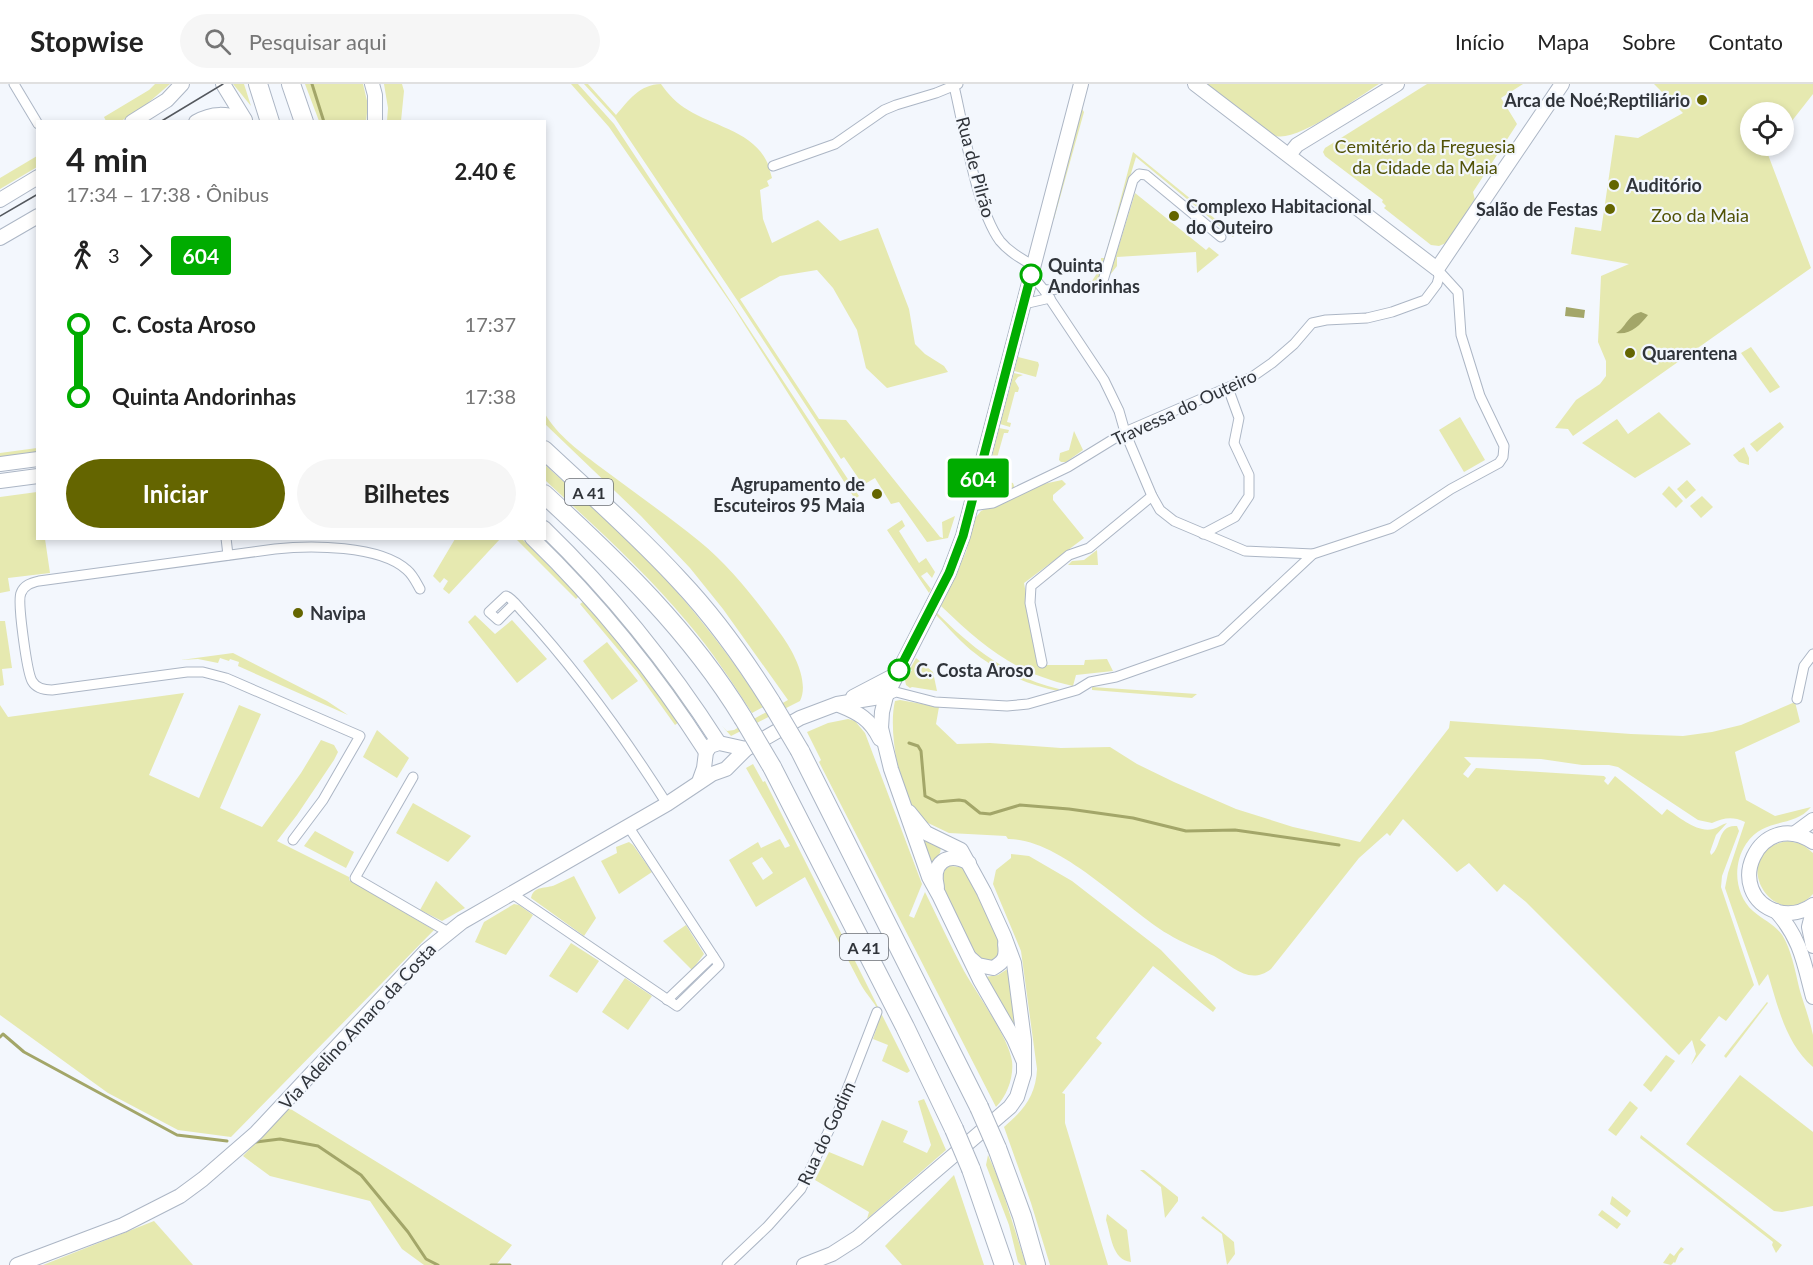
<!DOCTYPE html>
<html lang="pt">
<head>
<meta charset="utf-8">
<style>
	:root { --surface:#fff; --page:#f6f6f6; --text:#222; --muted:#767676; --line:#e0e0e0; --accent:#646500 }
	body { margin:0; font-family:Lato,sans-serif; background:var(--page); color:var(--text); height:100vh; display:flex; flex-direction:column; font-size:22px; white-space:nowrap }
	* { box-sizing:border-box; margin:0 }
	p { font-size:20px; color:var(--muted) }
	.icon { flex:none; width:33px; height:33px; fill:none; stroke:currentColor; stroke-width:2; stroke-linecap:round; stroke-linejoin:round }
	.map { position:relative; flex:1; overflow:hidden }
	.panel { position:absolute; left:36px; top:36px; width:510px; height:420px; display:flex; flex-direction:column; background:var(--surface); border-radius:0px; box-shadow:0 3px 9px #0003 }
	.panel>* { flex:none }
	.badge { padding:0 12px; border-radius:4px; font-size:21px; line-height:39px }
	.tools { position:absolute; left:1740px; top:18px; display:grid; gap:12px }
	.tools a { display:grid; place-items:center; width:54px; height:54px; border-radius:50%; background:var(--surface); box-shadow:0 3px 9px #0003; font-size:30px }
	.map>.badge { position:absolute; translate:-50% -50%; box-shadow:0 0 0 3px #fff }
	.legs { display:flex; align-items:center; gap:9px; height:66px; padding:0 30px; font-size:20px }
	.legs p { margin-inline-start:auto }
	.summary { display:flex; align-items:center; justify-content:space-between; height:102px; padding:0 30px }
	h1 { font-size:33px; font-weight:700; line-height:45px }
	.cta { display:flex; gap:12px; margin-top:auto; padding:12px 30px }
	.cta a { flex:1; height:69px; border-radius:36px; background:var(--accent); color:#fff; font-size:24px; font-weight:700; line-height:69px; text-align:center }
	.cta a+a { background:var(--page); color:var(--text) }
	ul { padding:0 30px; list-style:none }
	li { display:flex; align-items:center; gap:21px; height:72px; font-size:22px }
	li i { display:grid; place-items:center; width:9px; height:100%; margin:0 8px; background:currentColor }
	li i::after { content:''; width:15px; height:15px; margin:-8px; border:4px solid; border-radius:50%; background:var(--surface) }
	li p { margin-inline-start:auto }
	li:first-child i { background:linear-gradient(#0000 50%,currentColor 0) }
	li:last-child i { background:linear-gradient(currentColor 50%,#0000 0) }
	header { display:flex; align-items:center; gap:36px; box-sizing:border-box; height:84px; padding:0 30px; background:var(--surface); border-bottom:2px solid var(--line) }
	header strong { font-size:28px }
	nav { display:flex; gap:33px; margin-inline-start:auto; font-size:21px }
	.search { width:420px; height:54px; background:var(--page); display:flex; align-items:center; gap:15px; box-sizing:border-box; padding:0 21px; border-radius:33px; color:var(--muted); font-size:22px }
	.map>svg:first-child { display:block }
	.green { fill:#e6e9b0; fill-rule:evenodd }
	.water { fill:#a3a669 }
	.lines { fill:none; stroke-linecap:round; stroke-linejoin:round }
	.stream { stroke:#a3a669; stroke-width:3 }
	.street-casing { stroke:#acb6c5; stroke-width:11 }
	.secondary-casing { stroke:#acb6c5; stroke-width:16 }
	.highway-casing { stroke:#acb6c5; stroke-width:20 }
	.street { stroke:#fff; stroke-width:9 }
	.secondary { stroke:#fff; stroke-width:14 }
	.highway { stroke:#fff; stroke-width:18 }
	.tram { stroke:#54585e; stroke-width:1.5 }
	.highway-bridge-casing { stroke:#acb6c5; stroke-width:20; stroke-linecap:butt }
	.highway-bridge { stroke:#fff; stroke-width:18 }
	.line-1-casing { stroke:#fff; stroke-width:14 }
	.line-1 { stroke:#00ac00; stroke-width:9 }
	.poi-dot { fill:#646500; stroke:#f3f7fd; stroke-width:2 }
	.stop-1-dot { fill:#fff; stroke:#00ac00; stroke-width:3 }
	.labels { text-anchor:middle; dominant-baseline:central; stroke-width:4.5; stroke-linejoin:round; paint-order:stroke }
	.shield { fill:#f3f7fd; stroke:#6a6e74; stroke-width:1.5 }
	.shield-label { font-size:16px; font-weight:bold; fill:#30343a }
	.poi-label { font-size:18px; font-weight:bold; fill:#30343a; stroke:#f3f7fd; text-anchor:start }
	.park-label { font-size:18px; fill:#515207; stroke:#f3f7fd }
	.street-label { font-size:18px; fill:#30343a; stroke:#f3f7fd }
	.stop-label { font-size:18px; font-weight:bold; fill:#30343a; stroke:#f3f7fd; text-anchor:start }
</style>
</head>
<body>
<header>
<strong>Stopwise</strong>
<div class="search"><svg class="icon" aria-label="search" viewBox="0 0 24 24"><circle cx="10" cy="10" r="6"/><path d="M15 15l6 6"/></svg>Pesquisar aqui</div>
<nav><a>Início</a><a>Mapa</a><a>Sobre</a><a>Contato</a></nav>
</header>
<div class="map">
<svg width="1813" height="1181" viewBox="0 0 1813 1181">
	<rect width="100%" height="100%" fill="#f3f7fd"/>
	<g class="green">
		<polygon points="155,0 170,0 141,25 121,37 106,37 104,33 149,6"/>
		<polygon points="233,0 244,0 251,22"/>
		<polygon points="305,0 363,0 368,21 366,37 319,37"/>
		<polygon points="384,0 402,0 404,7 401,37 387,37 388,24"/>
		<polygon points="571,0 578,0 614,40 859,412 855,415 732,221 609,43"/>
		<path d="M584,0H588L616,31C628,17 640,0 661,0C668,10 677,20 688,26C713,42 751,47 766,76C769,81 770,88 772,94L767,97L769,102L760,106L763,135L772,159L818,136L840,157L878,144L909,225L915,260L925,270L944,282L948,288L887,304L866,284L857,246L833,204L817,186L780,192L740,215L819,335L846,336L940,453L943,454L942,438L955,432L948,454L927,458L899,418L891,420L875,394L863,401L844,373L841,375L737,216L615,34Z"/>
		<path d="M1204,0H1379C1358,13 1298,58 1276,52C1264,49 1217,10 1204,0Z"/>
		<polygon points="1427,0 1523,0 1501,14 1517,40 1473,108 1475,116 1446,159 1439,162 1431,161 1384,124 1386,122 1382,118 1383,116 1325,72 1323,68 1325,64"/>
		<polygon points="1654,0 1813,0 1813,10 1784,47 1784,28 1750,28 1750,62 1771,62 1767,68 1811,184 1573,352 1568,345 1555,344 1576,316 1600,300 1606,292 1606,277 1598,258 1601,192 1629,180 1571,170 1575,143 1601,147 1615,51 1638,54 1683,29"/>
		<polygon points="1082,25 1084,28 1054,135 1053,135"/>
		<polygon points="1133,68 1235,151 1233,153 1136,73 1099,195 1088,199 1049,201 1048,200 1092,197 1101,183 1101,174 1105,174"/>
		<polygon points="37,72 37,83 0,105 0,94"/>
		<polygon points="1135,109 1206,166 1209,163 1219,171 1197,189 1196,168 1117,173 1117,182 1110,191"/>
		<polygon points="1751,263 1780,303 1770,309 1741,269"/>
		<polygon points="1018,273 1038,278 1039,281 1036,293 1014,287"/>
		<polygon points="1014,289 1023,291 1018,293 1015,297 1019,304 1018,308 1015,308 1007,338 1011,339 1010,343 1000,340"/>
		<path d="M544,328C557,352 582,369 603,385C635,409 668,432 699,457C731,483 756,516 780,549C792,565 810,597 800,617L731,652L722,642L727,647L734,646L788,616L723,525L690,484L641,432L545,340Z"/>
		<polygon points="1659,328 1691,360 1635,394 1582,359 1617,335 1628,350"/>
		<polygon points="1460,333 1485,376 1464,388 1439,346"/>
		<polygon points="1780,338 1784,343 1757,368 1750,360"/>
		<polygon points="999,344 1009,346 1008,349 1004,349 993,388 997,390 997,391 988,389"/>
		<polygon points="1074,347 1083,366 1066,378 1061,378 1059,376 1060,369 1069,366"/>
		<polygon points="1744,363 1749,374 1749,381 1739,378 1733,371"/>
		<polygon points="37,364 37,369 0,374 0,369"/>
		<path d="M544,380C592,423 641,466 683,515C712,549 739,585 763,623L752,629C732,598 712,567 688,539C645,487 594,442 545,396Z"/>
		<polygon points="987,393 1013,399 1015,405 987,416 983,411"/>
		<path d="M1062,396L1066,400L1053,411V416L1084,454L1024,499L1039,581H1084L1085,576L1107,575L1113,587L1076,591L1073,602C1014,589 983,562 941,522L966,468L976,433L981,427L1034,402Z"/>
		<polygon points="1687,396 1696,406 1686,415 1677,405"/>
		<polygon points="1669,402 1683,417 1676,424 1662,410"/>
		<polygon points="37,408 38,454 45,455 50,489 8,494 10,507 0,509 0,413"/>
		<polygon points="1702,412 1713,423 1701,434 1690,422"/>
		<polygon points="902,436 905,442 899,447 919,479 926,474 935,488 932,494 927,488 921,492 931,505 929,509 887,446"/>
		<polygon points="545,453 591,501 588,504 541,455"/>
		<polygon points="455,455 500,455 449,510 443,505 448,497 444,494 440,499 433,492"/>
		<polygon points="516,455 522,455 579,512 576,515"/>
		<polygon points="1097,466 1098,481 1068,481 1072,477 1084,476"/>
		<polygon points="596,506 638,555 692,629 689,631 593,509"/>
		<polygon points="584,517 633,576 679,638 675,641 637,588 580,520"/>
		<path d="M937,529C972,564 1010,594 1059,605L1058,607C1032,602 1000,589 976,570C961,559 949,544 936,531Z"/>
		<polygon points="475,531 495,550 512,536 547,575 517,599 468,538"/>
		<polygon points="5,537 12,584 2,585 4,601 0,602 0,537"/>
		<polygon points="607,558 638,597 612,616 583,577"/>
		<polygon points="233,569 327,617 348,631 238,582 239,578 230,575 229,577 220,574 218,579 198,575 181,576"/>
		<polygon points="916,574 933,588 937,607 912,603 910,604 906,601 905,596 912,586 910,585"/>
		<polygon points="1092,603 1197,610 1192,614 1092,606"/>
		<polygon points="184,609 149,691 199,714 239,621 261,630 220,724 262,743 301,689 321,656 334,661 338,668 334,676 297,731 277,757 349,793 349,796 434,846 231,1053 178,1046 108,1009 0,931 0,621 8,633"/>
		<path d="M900,616L939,623L936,640L957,660L990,659L1061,664L1110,663L1137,680L1174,698L1236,725L1293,743L1360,758L1449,644L1450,637L1631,650L1683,652L1712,648L1741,641L1795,618L1800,638L1735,668L1746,716L1775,732L1811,723C1793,745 1765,732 1746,760C1732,781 1735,811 1753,827C1766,838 1779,842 1786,858C1793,873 1796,891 1800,907C1804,921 1810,936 1813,951C1813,961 1813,973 1813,983C1786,960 1778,923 1768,890L1759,902L1725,804L1728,789L1745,738C1732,732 1724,734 1712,739L1698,736L1618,683L1609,681H1582L1541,675L1464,673L1471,680L1463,690L1468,694L1476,684L1604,692L1606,694L1604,697L1608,701L1615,692L1662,731L1667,725C1679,733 1697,749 1713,745C1718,744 1722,740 1727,739L1716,751L1710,768L1711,771C1722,763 1717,740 1737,742L1739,747L1722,792L1721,803L1754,901L1726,937L1719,932L1700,956L1706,961L1691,981L1696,970L1692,956L1679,971L1526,818L1504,800L1497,808L1469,779L1457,788L1403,735L1390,752L1387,749L1359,774L1271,885C1249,902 1233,882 1214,872C1199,865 1182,859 1168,850C1125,824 1060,754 1008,755L1006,752L949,749L928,739L925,743C921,738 916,733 913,728C899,703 888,645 895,617Z"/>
		<path d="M848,635L855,637L865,649L922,800L909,832L914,834L925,808C938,834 950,861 964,887C977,910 1008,952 1012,977C1014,993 1007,1012 996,1023L819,678L821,676L807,648L828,639Z"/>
		<polygon points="377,646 409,674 397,694 363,673"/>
		<path d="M753,680L763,698L765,697L910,987L907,989L882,977L888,961L873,955C885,920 876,927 860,899L805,793L756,823L729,776L758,758L761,764L780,755L785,764L790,762L746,684ZM762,773L773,789L763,796L752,779Z"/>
		<polygon points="413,719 471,752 448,778 396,749"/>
		<polygon points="315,747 354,768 346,784 304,762"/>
		<path d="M926,755L940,762C943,770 935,775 929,780L920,758Z"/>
		<path d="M1788,757L1802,760L1813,769V810C1772,853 1725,766 1788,757Z"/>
		<polygon points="629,758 633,761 652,788 619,810 601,777 617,769 616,763"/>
		<path d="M1011,770L1029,772L1072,797L1161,866L1216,924L1213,928L1153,882L1096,954L1102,959L1062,1009L1065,1010V1039L1108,1181H1050L1031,1119L1004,1043C1024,1026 1036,1011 1037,985L1021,867L993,800L996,786L1011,774Z"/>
		<path d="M950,782L961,783L968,789L1001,859L999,870L991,877H981L973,869L941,804C941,794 941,788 950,782Z"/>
		<path d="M574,792L596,834L584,852L531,814C534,801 546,805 555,801C561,798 568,795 574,792Z"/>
		<polygon points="436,797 465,824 442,837 420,826"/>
		<polygon points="514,820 519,821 533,831 506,871 475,858 484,838"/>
		<polygon points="686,841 704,870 692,886 663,857"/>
		<polygon points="571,859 599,877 577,909 549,892"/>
		<polygon points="1009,884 1019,951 985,893 998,891"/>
		<polygon points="625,894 652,912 628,946 602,928"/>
		<polygon points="1767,918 1768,919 1726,974 1724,972"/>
		<polygon points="1666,971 1675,977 1651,1008 1643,1001"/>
		<polygon points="1740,991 1813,1048 1813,1122 1782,1128 1774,1127 1686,1060"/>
		<polygon points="924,1015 946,1066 867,1135 869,1128 815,1096 829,1068 863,1082 882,1036 908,1047 903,1058 927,1069 931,1061 918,1017"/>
		<polygon points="1630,1017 1638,1024 1616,1052 1608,1046"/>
		<polygon points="289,1024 512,1161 496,1181 424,1181 402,1165 370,1117 270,1092 243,1072"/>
		<polygon points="1641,1051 1782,1161 1776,1169 1772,1161 1773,1158 1640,1054"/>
		<polygon points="988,1071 999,1096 1026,1181 1021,1181 1018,1178 1009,1141 986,1081"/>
		<polygon points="1140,1086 1144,1086 1178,1113 1178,1117 1165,1134 1161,1103"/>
		<polygon points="954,1091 984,1181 902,1181 885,1162"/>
		<polygon points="1612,1112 1631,1127 1627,1133 1610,1120"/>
		<polygon points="1602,1126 1621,1140 1617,1145 1598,1131"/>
		<path d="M1107,1130L1127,1146L1131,1178C1112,1176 1111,1151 1106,1136Z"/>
		<polygon points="1203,1132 1234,1158 1235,1170 1227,1181 1222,1150 1201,1134"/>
		<polygon points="154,1137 193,1181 43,1181"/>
		<polygon points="1681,1163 1684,1165 1679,1170 1675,1179 1674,1178 1671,1181 1663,1179 1670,1169 1674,1172"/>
	</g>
	<g class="water">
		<polygon points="1566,223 1585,226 1584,234 1565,232"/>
		<path d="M1641,228L1648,231C1639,242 1631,251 1616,249C1626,244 1627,231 1641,228Z"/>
	</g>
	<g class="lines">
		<g class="stream">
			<polyline points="312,0 324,38"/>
			<polyline points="909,659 918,662 921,667 925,712 937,718 959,716 965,717 980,729 990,730 1020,721 1069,725 1133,734 1186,747 1235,746 1339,761"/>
			<polyline points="0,953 3,950 24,968 177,1051 227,1057"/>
			<polyline points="256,1058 280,1055 318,1062 361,1091 408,1148 426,1175 438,1181"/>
			<polyline points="491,1181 510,1181"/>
		</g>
		<defs>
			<g id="street">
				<polyline points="14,0 38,40"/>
				<path d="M954,2C964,44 976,124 1000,157C1009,168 1022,175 1034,182"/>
				<polyline points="773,82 835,60 884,26 896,21 936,9 958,0"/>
				<polyline points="1031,190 1044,206 1104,296 1119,327 1125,348 1152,412 1160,426 1174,437 1245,467 1313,470"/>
				<polyline points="1044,206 1096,203 1102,200 1133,96 1139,90 1146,91 1221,153"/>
				<polyline points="1024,220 1050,214"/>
				<polyline points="971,422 993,419 1068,383 1125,348 1252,293 1272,279 1294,260 1312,239 1326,236 1367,234 1392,228 1425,216 1437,200 1439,193 1437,185"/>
				<polyline points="1203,450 1235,433 1249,412 1249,391 1234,359 1239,334 1228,304"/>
				<polyline points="226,454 228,471"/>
				<path d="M515,519L498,536L489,528L506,512C512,514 518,523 523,528C577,587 624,652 667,720"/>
				<polyline points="1042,579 1030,519 1031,502 1069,471 1089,464 1152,412"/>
				<polyline points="886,612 896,608 935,618 1007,622 1028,620 1077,606 1090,598 1116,593 1221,556 1313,470 1392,444 1451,405 1499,379 1503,373 1504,362 1480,312 1461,251 1458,208 1437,185"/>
				<polyline points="1797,615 1804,582 1813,570"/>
				<polyline points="413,693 355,794 448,848"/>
				<path d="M293,756L323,716L360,652L226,594L203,588H187L52,606C44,606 36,604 32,597C27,588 17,517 21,509C24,501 31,499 39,497L275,465C310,461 380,461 407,486C413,491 416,498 420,505"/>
				<polyline points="511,809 677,922 719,881 628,742"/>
				<polyline points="667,916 713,872"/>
				<polyline points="727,1181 768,1142 801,1105 841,1021 877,928"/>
			</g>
			<g id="secondary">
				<polyline points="223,0 245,36"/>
				<polyline points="372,0 375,11 375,38"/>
				<polyline points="1195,0 1437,185 1562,0"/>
				<polyline points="132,38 167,16 182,0"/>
				<path d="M196,38C213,28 226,30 244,35"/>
				<polyline points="1289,71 1297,61 1397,0"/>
				<polyline points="0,116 38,93"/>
				<polyline points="0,154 38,132"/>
				<polyline points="0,380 38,375"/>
				<polyline points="0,397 38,392"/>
				<path d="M544,444C611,509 669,581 719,659"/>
				<path d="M532,454C598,518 656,590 706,668"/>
				<polyline points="853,613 897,590"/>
				<path d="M839,621C859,629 870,635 880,655"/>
				<polyline points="699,698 704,684 706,668 710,662 719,659 746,665"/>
				<polyline points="1794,750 1813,736"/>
				<path d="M1813,758C1759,722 1720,810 1778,828C1790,831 1803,828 1813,821"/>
				<path d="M937,803C931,779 947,767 969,779"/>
				<path d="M1776,827C1801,855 1804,879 1813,913"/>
				<polyline points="1813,827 1809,843 1813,862"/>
				<path d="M970,874L978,881L993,884C1004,878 1007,873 1005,860"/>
				<polyline points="1024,978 1014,955 980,896 939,811 929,793 891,685 881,644 882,628 886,612 949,489 963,452 1081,0"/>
				<polyline points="17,1181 123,1141 180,1112 203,1095 256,1049 426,867 462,838 667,720 712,690 726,685 746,665 800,634 837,620 886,612"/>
				<polyline points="804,1181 832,1170 857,1154 1010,1023 1017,1013 1024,990 1024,956 1014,879 1004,852 984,808 961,766 926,749 909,728"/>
			</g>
			<g id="highway">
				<polyline points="258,0 270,38"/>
				<polyline points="291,0 304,38"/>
				<path d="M544,366C590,409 638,451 680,497C715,534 744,575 771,618"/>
				<path d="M544,410C618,478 690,547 743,634"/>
				<polyline points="800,667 979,1023"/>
				<polyline points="772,683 905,943 954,1045"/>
				<polyline points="997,1064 1022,1132 1036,1181"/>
				<polyline points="971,1085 1004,1181"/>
			</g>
		</defs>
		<use href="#street" class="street-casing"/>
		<use href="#secondary" class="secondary-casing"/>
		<use href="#highway" class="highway-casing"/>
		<use href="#street" class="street"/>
		<use href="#secondary" class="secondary"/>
		<use href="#highway" class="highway"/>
		<g class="tram">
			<polyline points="160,38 223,0"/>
			<polyline points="0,132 38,110"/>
		</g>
		<defs>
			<g id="highway-bridge">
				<polyline points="771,618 800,667"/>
				<polyline points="743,634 772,683"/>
				<polyline points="979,1023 997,1064"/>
				<polyline points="954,1045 971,1085"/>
			</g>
		</defs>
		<use href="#highway-bridge" class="highway-bridge-casing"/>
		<use href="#highway-bridge" class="highway-bridge"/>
	</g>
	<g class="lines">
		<defs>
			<polyline id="line-1" points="899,586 949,489 963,452 1031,191"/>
		</defs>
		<use href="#line-1" class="line-1-casing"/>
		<use href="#line-1" class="line-1"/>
	</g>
	<g class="poi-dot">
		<circle cx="1702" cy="16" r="6"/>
		<circle cx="1614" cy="101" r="6"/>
		<circle cx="1610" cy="125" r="6"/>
		<circle cx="1174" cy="132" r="6"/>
		<circle cx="1630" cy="269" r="6"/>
		<circle cx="877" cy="410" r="6"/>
		<circle cx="298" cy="529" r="6"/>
	</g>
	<g class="stop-1-dot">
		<circle cx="1031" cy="191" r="10"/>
		<circle cx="899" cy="586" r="10"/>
	</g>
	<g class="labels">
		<g class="shield">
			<rect x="565" y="395" width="48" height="26" rx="4.5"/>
			<rect x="840" y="850" width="48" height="26" rx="4.5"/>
		</g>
		<g class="shield-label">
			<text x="589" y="408">A 41</text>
			<text x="864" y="863">A 41</text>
		</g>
		<g class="poi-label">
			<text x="1690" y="16" text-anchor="end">Arca de Noé;Reptiliário</text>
			<text x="1626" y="101">Auditório</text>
			<text x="1186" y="122">Complexo Habitacional<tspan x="1186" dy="21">do Outeiro</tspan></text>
			<text x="1598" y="125" text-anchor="end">Salão de Festas</text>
			<text x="1642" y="269">Quarentena</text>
			<text x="865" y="400" text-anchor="end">Agrupamento de<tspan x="865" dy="21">Escuteiros 95 Maia</tspan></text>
			<text x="310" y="529">Navipa</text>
		</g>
		<g class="park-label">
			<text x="1425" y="62">Cemitério da Freguesia<tspan x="1425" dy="21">da Cidade da Maia</tspan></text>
			<text x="1700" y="131">Zoo da Maia</text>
		</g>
		<g class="street-label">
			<text transform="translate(976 83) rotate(75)">Rua de Pilrão</text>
			<text transform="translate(1184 323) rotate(-25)">Travessa do Outeiro</text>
			<text transform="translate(357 942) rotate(-47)">Via Adelino Amaro da Costa</text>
			<text transform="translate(826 1049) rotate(-65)">Rua do Godim</text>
		</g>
		<g class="stop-label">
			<text x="1048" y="181">Quinta<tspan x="1048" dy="21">Andorinhas</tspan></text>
			<text x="916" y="586">C. Costa Aroso</text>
		</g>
	</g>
</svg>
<div class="tools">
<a><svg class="icon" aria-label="locate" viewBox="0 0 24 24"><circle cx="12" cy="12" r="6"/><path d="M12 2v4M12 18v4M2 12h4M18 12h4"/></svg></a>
</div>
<b class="badge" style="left:978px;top:394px;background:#00ac00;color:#fff">604</b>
<section class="panel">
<div class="summary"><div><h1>4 min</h1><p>17:34 – 17:38 · Ônibus</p></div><b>2.40 €</b></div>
<div class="legs"><svg class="icon" aria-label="walk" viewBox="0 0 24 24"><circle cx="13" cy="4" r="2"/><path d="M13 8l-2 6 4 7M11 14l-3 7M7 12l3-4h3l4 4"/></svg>3<svg class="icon" aria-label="forward" viewBox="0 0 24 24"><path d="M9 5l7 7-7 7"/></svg><b class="badge" style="background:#00ac00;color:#fff">604</b></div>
<ul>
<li><i style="color:#00ac00"></i><b>C. Costa Aroso</b><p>17:37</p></li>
<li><i style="color:#00ac00"></i><b>Quinta Andorinhas</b><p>17:38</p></li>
</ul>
<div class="cta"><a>Iniciar</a><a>Bilhetes</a></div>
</section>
</div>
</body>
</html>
